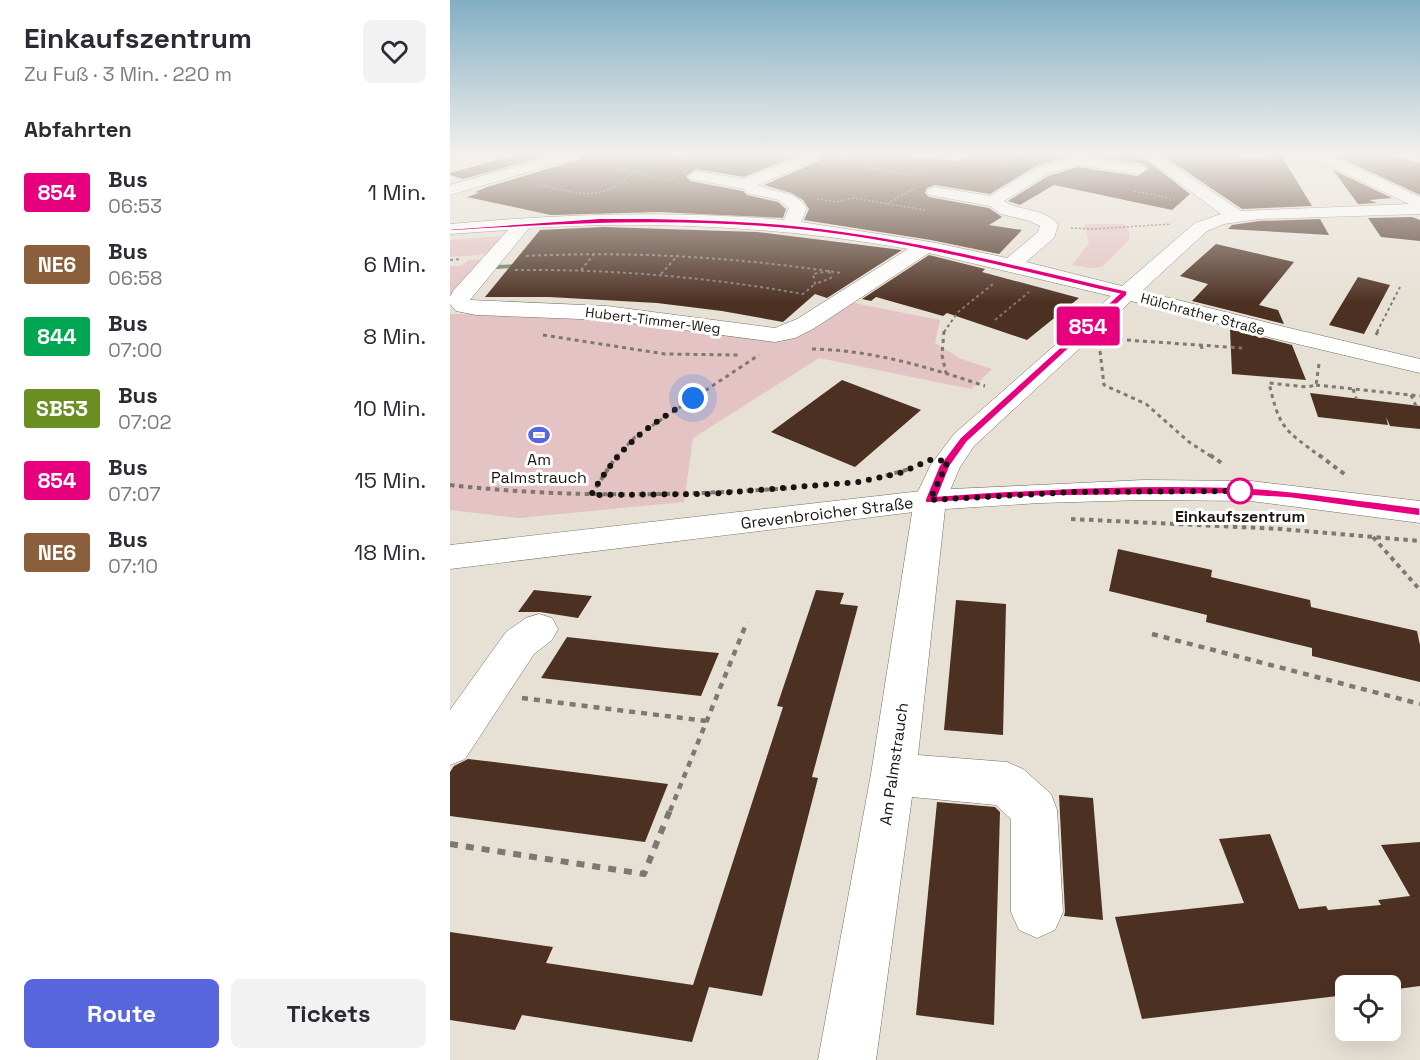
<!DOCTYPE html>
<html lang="de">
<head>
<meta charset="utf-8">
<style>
	:root { --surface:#fff; --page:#f2f2f3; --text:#2b2b33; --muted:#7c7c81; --accent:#5866dd }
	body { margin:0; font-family:"Space Grotesk",sans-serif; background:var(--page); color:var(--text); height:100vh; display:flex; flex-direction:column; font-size:22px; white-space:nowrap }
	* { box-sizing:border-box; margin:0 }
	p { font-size:20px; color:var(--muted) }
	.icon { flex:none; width:33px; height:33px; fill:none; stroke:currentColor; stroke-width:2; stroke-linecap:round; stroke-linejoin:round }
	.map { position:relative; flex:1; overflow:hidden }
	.side { display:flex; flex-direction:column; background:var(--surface); width:450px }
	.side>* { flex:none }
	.badge { padding:0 12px; border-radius:4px; font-size:21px; line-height:39px }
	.fabs { position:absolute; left:885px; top:975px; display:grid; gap:12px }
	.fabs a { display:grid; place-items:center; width:66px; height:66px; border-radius:9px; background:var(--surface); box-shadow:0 6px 24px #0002; font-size:30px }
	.you { position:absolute; width:30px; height:30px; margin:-15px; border:4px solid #fff; border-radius:50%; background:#1a73e8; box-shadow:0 0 0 9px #1a73e833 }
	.map>.badge { position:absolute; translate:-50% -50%; box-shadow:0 0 0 3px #fff }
	h2 { padding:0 24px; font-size:22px; line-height:54px }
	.round { display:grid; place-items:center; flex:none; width:63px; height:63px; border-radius:9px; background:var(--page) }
	.overview { display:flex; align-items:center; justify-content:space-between; height:102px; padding:0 24px }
	h1 { font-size:28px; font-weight:800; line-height:45px }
	.action { display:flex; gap:12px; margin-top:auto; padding:12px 24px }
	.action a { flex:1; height:69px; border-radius:9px; background:var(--accent); color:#fff; font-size:24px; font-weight:800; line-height:69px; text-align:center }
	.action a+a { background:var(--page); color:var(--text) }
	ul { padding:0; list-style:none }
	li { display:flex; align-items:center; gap:18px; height:72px; padding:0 24px }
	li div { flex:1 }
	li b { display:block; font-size:22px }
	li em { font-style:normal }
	li .badge { min-width:66px; font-weight:700; text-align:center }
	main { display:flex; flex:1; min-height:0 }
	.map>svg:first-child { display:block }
	.green { fill:#e4c3c5 }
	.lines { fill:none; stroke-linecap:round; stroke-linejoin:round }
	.stream { fill:#677a67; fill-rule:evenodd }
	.building { fill:#4c3022 }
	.minor-casing { stroke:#756f65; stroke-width:1 }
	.major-casing { stroke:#756f65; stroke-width:1 }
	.path-far5 { stroke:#7d7871; stroke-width:1.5; stroke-dasharray:2 2; stroke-linecap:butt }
	.path-far4 { stroke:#7d7871; stroke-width:2; stroke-dasharray:3 3; stroke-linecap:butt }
	.path-far3 { stroke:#7d7871; stroke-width:3; stroke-dasharray:4 4; stroke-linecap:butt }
	.path-far2 { stroke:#7d7871; stroke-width:4; stroke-dasharray:4.5 4.5; stroke-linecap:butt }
	.path-far1 { stroke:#7d7871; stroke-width:4.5; stroke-dasharray:6 6; stroke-linecap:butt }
	.path { stroke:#7d7871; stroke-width:6; stroke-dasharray:8 8; stroke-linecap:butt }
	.minor { fill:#fff; fill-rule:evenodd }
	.major { fill:#fff; fill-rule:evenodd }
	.line { fill:#e6007e; stroke:#fff; stroke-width:1.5 }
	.walk { stroke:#181511; stroke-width:6; stroke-dasharray:0 10.8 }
	.stop-dot { fill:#fff; stroke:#e6007e; stroke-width:3 }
	.labels { text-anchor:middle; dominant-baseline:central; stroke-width:6; stroke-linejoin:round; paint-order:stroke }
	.far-street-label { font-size:14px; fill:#181511; stroke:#fff }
	.poi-label { font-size:16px; fill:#181511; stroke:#fff }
	.street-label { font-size:16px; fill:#181511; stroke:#fff }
	.stop-label { font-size:16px; font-weight:bold; fill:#181511; stroke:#fff }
</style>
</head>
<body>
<main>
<section class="side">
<div class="overview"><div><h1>Einkaufszentrum</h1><p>Zu Fuß · 3 Min. · 220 m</p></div><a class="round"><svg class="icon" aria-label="heart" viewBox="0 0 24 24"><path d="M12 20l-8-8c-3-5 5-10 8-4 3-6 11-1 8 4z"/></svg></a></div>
<h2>Abfahrten</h2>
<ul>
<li><span class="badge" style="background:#e6007e;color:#fff">854</span><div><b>Bus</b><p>06:53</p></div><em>1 Min.</em></li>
<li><span class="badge" style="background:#8b5e3c;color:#fff">NE6</span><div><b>Bus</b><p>06:58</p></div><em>6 Min.</em></li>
<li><span class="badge" style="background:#00a651;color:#fff">844</span><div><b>Bus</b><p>07:00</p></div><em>8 Min.</em></li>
<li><span class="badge" style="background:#6b8e23;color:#fff">SB53</span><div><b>Bus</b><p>07:02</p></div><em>10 Min.</em></li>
<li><span class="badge" style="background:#e6007e;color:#fff">854</span><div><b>Bus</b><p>07:07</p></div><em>15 Min.</em></li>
<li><span class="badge" style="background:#8b5e3c;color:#fff">NE6</span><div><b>Bus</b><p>07:10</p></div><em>18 Min.</em></li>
</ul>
<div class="action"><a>Route</a><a>Tickets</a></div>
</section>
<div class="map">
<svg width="970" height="1060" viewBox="0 0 970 1060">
	<rect width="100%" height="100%" fill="#e7e0d5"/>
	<g class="green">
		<polygon points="634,224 675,224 679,231 679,240 652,267 640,268 622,265 639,243"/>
		<polygon points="56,236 39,254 0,257 0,240"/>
		<polygon points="40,259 0,301 0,266 12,266 18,260"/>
		<polygon points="399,302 490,320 485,343 511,359 542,369 521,389 369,358 243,438 234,502 69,518 0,510 0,314 124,315 316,341 328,340"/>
	</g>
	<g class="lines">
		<polygon class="stream" points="71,264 73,265 73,267 46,269 43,267 46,265"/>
	</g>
	<g class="building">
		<polygon points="64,155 100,155 13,179 0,175 0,173"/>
		<polygon points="131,155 348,155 294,177 246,169 236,176 240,181 293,191 297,195 328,202 336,209 333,218 209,212 101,215 17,197 29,193 25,192 37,187 128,160"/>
		<polygon points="374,155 453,155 507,161 519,155 623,155 586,166 540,194 485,185 477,188 475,193 479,197 539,208 552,217 539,225 572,230 549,254 481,240 354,220 359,209 353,200 341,193 314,185 371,160"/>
		<polygon points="634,155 690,155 740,194 722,210 604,185 570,205 558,201 598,176 628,167 688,176 698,169 693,164"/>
		<polygon points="712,155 791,155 797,158 831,155 862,206 792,209"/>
		<polygon points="884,155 939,155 970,163 970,195"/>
		<polygon points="883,170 942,198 919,200 927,203 908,204"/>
		<polygon points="962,217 970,220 970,241 931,237 918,218"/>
		<polygon points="870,219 879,235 778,229 782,225 809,221"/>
		<polygon points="154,227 307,232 452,250 377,298 365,294 333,322 272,311 207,303 99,297 35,297 90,230"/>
		<polygon points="766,244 844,262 809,305 828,310 834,324 742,301 758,284 730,276"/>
		<polygon points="479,255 535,269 532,272 629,298 577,340 497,313 493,316 426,297 421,301 412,299"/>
		<polygon points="908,277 940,285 914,334 879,325"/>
		<polygon points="780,329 842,345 856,380 782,374"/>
		<polygon points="392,380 471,410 405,467 321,432"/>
		<polygon points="860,393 970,406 970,429 940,426 936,417 938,425 868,417"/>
		<polygon points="668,549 762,570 761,577 860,600 861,607 967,631 970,645 970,682 862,656 862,648 756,622 757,615 659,591"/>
		<polygon points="84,590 142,596 128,618 90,612 68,612"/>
		<polygon points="366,590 394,593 390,604 408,606 362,777 368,778 312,996 259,987 242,1042 72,1015 65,1030 0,1020 0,932 103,947 96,963 243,985 333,707 327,706"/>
		<polygon points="506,600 556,604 553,735 494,730"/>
		<polygon points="117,637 215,648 269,653 251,696 91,678"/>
		<polygon points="18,759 44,762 218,784 195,842 0,816 0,772 4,766"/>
		<polygon points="609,795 643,798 653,920 614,916 615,912"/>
		<polygon points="487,802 545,807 550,812 544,1025 466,1015"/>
		<polygon points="820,834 849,909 876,906 878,910 931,905 928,900 960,896 931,845 970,842 970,986 940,990 940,986 896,986 896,995 692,1019 665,917 794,903 769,839"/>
	</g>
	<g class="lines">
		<defs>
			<g id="minor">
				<polygon points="107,155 129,155 127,158 0,195 0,185"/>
				<path d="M353,155H372L370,158L308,185C326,194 344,189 357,208L351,222L481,242L557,258L588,232L590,226L580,221L551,214L540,206L479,195L477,192L479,189L485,187L540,196L587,168L627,156L693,166L696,169L693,172L688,174L628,165L597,174L554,201C570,212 596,208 608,225L604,238L576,262L672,286L745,223L771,214L692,155H708L791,211L959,204L863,158L861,155H879L970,197V214L809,219L774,224L757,231L692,291L835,327L970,359V373L822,338L681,301L524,446L510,467L496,500L468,755L557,762L573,769L601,794L607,810L613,912L605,930L587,938L569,930L561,912V819L546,805L462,797L426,1060H368L421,774L464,500L480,466L504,434L661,296L479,253L363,329L345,338L325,342L157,320L26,315L6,311L0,304V297L3,291L58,230L0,234V224C111,214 223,210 334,220L339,208L329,200L297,193L294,189L240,179L238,176L246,171L294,179ZM154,225C257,224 357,231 458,249L347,319L325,328L157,306L20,300L79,228Z"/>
				<polygon points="89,614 102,618 108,629 102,640 84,654 15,759 0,765 0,710 56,632 76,618"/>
			</g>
			<polygon id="major" points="694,480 801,481 970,501 970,523 801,501 694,500 590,503 480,510 0,569 0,545 480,490"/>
		</defs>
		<use href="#minor" class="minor-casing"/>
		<use href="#major" class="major-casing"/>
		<g class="path-far5">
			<polyline points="215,155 234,161"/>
			<polyline points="513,158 558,167"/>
			<polyline points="384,160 457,175 464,172 473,174"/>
			<polyline points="393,160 401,155"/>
			<polyline points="183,172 217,180 226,176"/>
			<path d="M90,185C130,194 151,203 183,172L141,161"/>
			<polyline points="684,191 724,199"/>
			<polyline points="367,199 387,202 403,198 475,210"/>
			<polyline points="437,204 465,188"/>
			<polyline points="621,228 644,229 721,224"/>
		</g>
		<g class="path-far4">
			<path d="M76,256C182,251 286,257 391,273"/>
			<polyline points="0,260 11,259"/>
			<path d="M65,270C162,269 257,277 353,294L365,284"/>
			<polyline points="131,270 144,254"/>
			<polygon points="379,271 381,278 365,284 363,274"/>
			<polyline points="211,274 228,255"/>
			<polyline points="545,320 579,292"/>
			<polyline points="494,332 508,312 543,284"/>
			<polyline points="927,332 950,287"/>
		</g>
		<g class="path-far3">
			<polyline points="494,331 492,355 496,373"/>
			<polyline points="93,335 215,354 288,355"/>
			<polyline points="926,335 928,331"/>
			<polyline points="661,339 792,348"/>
			<polyline points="751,345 753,352"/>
			<path d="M362,349C422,350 478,367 535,386"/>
			<polyline points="650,351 654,385 696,404 739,442 762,457"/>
			<path d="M869,364L866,385L857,387L819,383C830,430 834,429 871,457"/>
			<polyline points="866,385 970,396"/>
			<polyline points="903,389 906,398"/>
			<polyline points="961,395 966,406"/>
			<polyline points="166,457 185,437 309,355"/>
		</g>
		<g class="path-far2">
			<polyline points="760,455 773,464"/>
			<polyline points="869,455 897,476"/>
			<polyline points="427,478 463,468"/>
			<path d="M0,485C114,498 227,496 342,488"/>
			<polyline points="141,495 167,455"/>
			<polyline points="621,519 831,529 970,541"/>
			<polyline points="923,537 970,590"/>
		</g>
		<g class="path-far1">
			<polyline points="702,634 970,704"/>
			<polyline points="72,698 256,721"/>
			<polyline points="220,811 297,622"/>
		</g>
		<polyline class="path" points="0,844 194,874 220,810"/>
		<use href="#minor" class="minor"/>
		<use href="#major" class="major"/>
	</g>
	<linearGradient id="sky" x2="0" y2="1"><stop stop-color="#82aec3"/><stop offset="0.51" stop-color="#f4f1ec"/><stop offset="1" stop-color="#f4f1ec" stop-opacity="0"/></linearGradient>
	<rect width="970" height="303" fill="url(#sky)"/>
	<path class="line" d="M153,218C215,218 278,219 340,225C454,236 566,265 677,291V295L517,442L500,466L488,496C583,489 679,484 775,487C840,489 905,500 970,508V516L840,498L775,494L590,496L476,503L475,500L489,466L510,438L669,294C560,269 451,239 340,229C226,218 114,224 0,231V229Z"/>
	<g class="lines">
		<path class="walk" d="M243,398C193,430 172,443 141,495L258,494L409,482L450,473L480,460L498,461L480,500L624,492L790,491"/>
	</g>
	<defs>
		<symbol id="stadium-bare" viewBox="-9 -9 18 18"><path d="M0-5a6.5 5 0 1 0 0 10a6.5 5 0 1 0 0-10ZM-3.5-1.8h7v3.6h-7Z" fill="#5866dd" stroke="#fff" stroke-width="2.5" paint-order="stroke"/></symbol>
	</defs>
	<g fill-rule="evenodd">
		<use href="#stadium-bare" x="74" y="420" width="30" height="30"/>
	</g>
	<circle class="stop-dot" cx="790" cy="491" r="12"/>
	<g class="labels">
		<g class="far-street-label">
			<text transform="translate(753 314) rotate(15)">Hülchrather Straße</text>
			<text transform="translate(203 320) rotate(7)">Hubert-Timmer-Weg</text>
		</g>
		<g class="poi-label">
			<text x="89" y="459">Am<tspan x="89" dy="18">Palmstrauch</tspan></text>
		</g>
		<g class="street-label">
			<text transform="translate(377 513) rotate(-7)">Grevenbroicher Straße</text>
			<text transform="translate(444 764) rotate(-82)">Am Palmstrauch</text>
		</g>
		<g class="stop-label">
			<text x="790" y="516">Einkaufszentrum</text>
		</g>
	</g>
</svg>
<div class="fabs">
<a><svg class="icon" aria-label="locate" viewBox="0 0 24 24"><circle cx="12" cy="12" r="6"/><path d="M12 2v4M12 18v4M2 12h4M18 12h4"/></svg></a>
</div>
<div class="you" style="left:243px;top:398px"></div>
<b class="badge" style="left:638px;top:326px;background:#e6007e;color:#fff">854</b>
</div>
</main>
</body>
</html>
